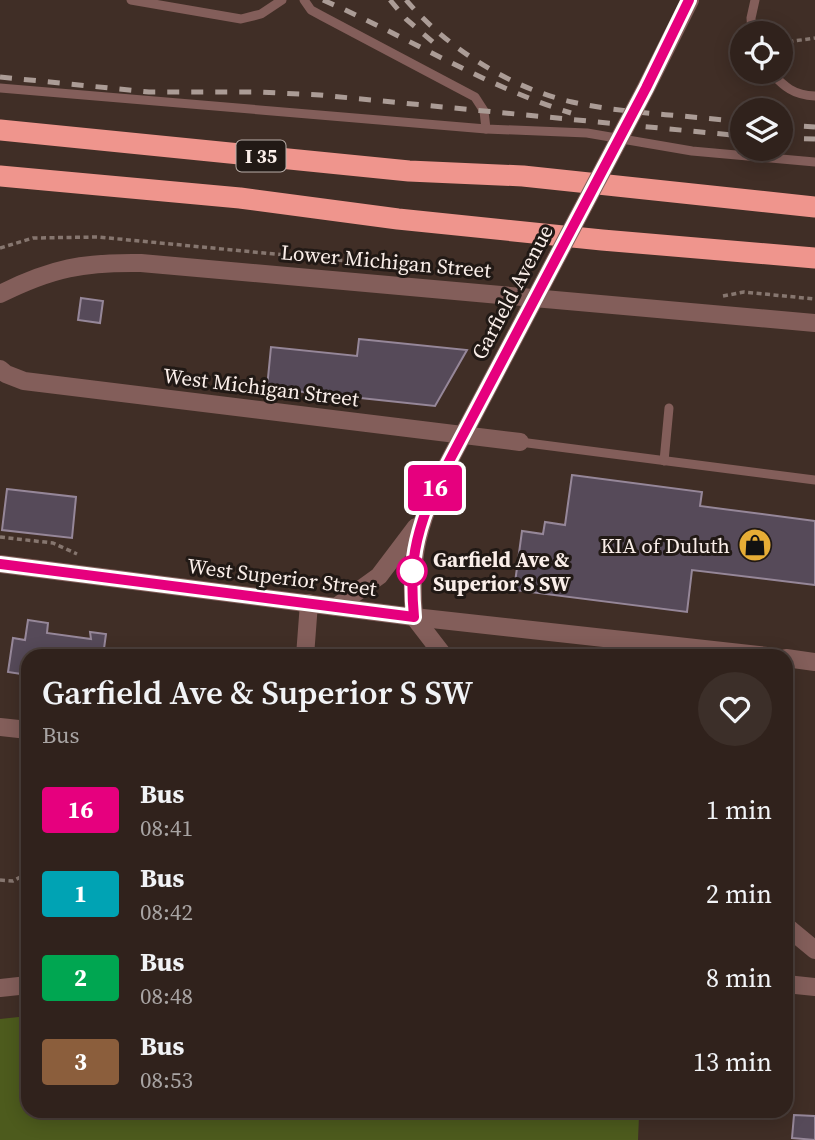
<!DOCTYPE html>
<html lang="en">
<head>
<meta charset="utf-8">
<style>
	:root { --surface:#30221c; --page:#3c2f29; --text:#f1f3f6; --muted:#a8a4a3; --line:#4b3f3b }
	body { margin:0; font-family:"Source Serif 4",serif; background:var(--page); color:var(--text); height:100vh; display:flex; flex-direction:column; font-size:26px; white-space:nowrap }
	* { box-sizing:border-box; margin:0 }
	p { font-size:23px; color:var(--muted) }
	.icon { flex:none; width:38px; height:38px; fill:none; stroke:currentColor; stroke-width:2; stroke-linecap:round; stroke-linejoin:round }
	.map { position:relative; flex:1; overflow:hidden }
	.details { position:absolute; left:21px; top:649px; width:772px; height:469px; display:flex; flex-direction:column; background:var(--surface); border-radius:21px; box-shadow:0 4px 18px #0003,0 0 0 2px var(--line) }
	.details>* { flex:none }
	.badge { padding:0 14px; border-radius:5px; font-size:24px; line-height:46px }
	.buttons { position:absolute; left:730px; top:21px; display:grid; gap:14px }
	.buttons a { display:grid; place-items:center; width:63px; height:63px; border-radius:50%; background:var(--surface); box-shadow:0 4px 18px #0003,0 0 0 2px var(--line); font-size:35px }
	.map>.badge { position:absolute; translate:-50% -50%; box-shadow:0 0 0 4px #fff }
	.round { display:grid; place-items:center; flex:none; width:74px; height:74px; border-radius:37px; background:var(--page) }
	.head { display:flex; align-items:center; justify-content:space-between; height:119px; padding:0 21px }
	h1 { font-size:33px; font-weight:600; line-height:52px }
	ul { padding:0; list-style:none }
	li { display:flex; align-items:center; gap:21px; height:84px; padding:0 21px }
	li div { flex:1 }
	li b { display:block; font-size:26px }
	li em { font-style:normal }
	li .badge { min-width:77px; font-weight:700; text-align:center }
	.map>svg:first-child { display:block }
	.green { fill:#4d5b1d }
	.building { fill:#564a59; stroke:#968799; stroke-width:2 }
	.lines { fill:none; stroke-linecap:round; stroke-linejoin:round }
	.path { stroke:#86766f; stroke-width:3.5; stroke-dasharray:5 3.5; stroke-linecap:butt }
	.service { stroke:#835e5a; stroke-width:9 }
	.minor { stroke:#835e5a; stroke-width:18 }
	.tertiary { stroke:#835e5a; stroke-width:18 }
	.motorway { stroke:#ef958d; stroke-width:21 }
	.rail { stroke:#ab9c96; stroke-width:5; stroke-dasharray:12 12; stroke-linecap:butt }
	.tertiary-bridge { stroke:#835e5a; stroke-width:18 }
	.line-casing { stroke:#fff; stroke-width:16 }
	.line { stroke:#e6007e; stroke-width:10 }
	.stop-dot { fill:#fff; stroke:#e6007e; stroke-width:3.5 }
	.labels { text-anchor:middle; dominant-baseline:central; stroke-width:6; stroke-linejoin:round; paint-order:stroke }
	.shield { fill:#211915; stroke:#b9aea9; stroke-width:2 }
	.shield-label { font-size:19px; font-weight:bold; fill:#faeee9 }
	.street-label { font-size:21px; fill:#faeee9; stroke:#211915 }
	.poi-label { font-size:21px; fill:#faeee9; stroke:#211915; text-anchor:end }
	.stop-label { font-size:21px; font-weight:bold; fill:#faeee9; stroke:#211915; text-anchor:start }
</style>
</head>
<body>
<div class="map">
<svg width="815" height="1140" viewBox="0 0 815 1140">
	<rect width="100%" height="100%" fill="#402e26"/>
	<polygon class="green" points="28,1016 28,1111 687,1111 639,1116 638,1140 0,1140 0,1019"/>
	<g class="building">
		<polygon points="81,298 103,301 100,323 78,320"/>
		<polygon points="359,339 467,350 435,406 267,388 271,347 357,356"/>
		<polygon points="572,475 702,492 700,506 815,521 815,585 692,570 687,612 514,590 522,531 543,534 545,522 565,525"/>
		<polygon points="7,489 76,497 72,538 2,530"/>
		<polygon points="28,620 48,623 47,633 91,639 90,632 106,634 103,656 28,656 28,675 8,672 13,638 25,640"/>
		<polygon points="794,1115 815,1116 815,1140 792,1138"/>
	</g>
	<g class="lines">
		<g class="path">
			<polyline points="780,43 815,38"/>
			<polyline points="0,248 33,238 98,237 399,266"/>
			<polyline points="723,296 744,292 815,299"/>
			<polyline points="0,537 53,543 77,554"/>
			<polyline points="0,880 13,881 28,873"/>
		</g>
		<g class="service">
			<polyline points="131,0 241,19 261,14 282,0"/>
			<polyline points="304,0 311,10 322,16 475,97 484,111 486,129"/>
			<polyline points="752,33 751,18 755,0"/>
			<path d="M770,72C785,87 793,95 815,96"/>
			<polyline points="0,88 486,129 587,133 692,151 815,162"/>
			<polyline points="520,442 815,480"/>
			<polyline points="664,461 669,408"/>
		</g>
		<g class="minor">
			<path d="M0,294C52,268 84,262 141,263L815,323"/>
			<polyline points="0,369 6,374 24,381 520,442"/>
			<polyline points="305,656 309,603"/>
			<polyline points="0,727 28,730"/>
		</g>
		<g class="tertiary">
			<polyline points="0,564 414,617 767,656"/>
			<polyline points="336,607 379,576 416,527"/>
			<path d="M414,617C410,564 415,535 436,486"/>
			<polyline points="414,617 444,656"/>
			<polyline points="786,658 815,662"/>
			<polyline points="786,926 815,950"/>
			<polyline points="786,984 815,987"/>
			<polyline points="0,988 28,985"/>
		</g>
		<g class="motorway">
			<polyline points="0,130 409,171 523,176 815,207"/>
			<polyline points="0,176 240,198 398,219 602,240 815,258"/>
		</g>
		<g class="rail">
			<path d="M323,0C406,36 484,86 571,113"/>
			<polyline points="390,0 406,19 441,49"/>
			<path d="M406,0C447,48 510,88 572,102C627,114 686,115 742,122"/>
			<polyline points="0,77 149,92 258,92 320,95 742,136"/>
			<polyline points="780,125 815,127"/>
			<polyline points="780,138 815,139"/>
		</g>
		<polyline class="tertiary-bridge" points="436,486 646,88 690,0"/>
	</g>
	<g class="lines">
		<defs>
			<path id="line" d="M0,564L414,617C409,564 415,534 436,486L646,88L689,0"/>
		</defs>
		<use href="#line" class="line-casing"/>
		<use href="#line" class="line"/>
	</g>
	<defs>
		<symbol id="shop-disc" viewBox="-11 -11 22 22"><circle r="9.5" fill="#e6ad36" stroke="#211915"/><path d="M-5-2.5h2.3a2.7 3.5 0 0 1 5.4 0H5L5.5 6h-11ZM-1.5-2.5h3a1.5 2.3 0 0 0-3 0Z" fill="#111"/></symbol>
	</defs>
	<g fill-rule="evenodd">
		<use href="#shop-disc" x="736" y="526" width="38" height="38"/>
	</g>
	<circle class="stop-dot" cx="412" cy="571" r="14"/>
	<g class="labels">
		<rect class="shield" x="236.5" y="140.5" width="49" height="31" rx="5"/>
		<g class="shield-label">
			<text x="261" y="156">I 35</text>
		</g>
		<g class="street-label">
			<text transform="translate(386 261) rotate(5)">Lower Michigan Street</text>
			<text transform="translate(512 292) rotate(-62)">Garfield Avenue</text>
			<text transform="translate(261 387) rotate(7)">West Michigan Street</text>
			<text transform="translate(282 577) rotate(7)">West Superior Street</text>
		</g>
		<g class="poi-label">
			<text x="730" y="545">KIA of Duluth</text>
		</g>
		<g class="stop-label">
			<text x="433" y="559">Garfield Ave &amp;<tspan x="433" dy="24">Superior S SW</tspan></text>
		</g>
	</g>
</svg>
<div class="buttons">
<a><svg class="icon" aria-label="locate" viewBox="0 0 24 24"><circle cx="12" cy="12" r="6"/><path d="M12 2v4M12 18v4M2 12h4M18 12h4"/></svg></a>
<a><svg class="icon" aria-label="layers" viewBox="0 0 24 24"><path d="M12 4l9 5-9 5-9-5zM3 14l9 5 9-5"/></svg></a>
</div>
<b class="badge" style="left:435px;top:488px;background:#e6007e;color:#fff">16</b>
<section class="details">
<div class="head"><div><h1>Garfield Ave &amp; Superior S SW</h1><p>Bus</p></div><a class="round"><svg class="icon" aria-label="heart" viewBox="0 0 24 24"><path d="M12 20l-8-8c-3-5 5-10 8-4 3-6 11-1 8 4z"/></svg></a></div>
<ul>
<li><span class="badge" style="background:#e6007e;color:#fff">16</span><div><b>Bus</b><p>08:41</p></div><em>1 min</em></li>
<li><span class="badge" style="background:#00a3b4;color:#fff">1</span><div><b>Bus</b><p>08:42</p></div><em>2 min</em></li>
<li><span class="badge" style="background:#00a651;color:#fff">2</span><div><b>Bus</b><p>08:48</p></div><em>8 min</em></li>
<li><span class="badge" style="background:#8b5e3c;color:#fff">3</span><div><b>Bus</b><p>08:53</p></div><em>13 min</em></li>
</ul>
</section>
</div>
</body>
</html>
